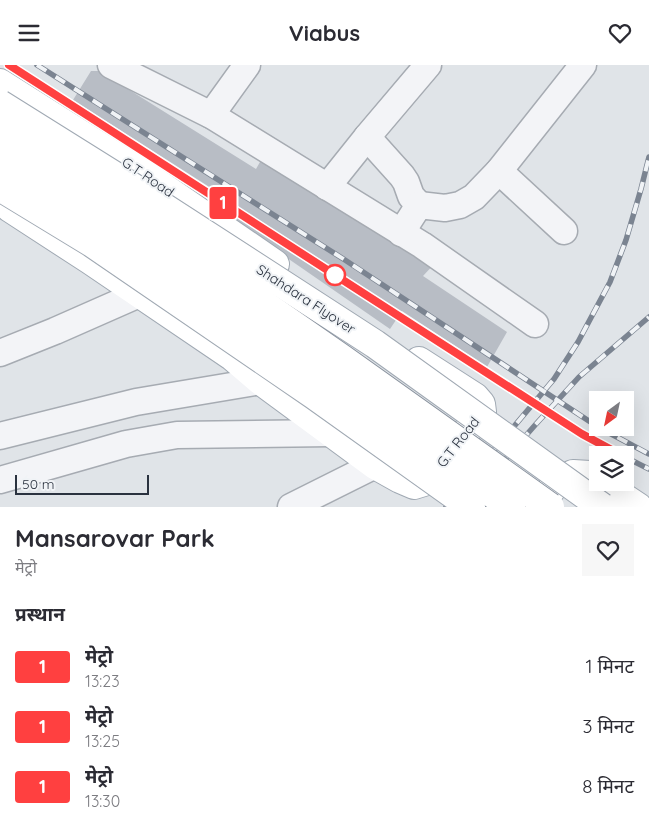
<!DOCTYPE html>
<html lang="hi">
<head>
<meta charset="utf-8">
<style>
	:root { --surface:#fff; --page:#f7f7f7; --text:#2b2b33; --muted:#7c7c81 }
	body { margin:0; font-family:Quicksand,"Noto Sans Devanagari",sans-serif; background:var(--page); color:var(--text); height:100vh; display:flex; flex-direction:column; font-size:19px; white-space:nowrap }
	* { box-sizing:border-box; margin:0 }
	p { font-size:16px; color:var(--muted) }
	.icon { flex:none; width:28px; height:28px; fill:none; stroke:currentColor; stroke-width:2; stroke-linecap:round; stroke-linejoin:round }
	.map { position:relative; height:442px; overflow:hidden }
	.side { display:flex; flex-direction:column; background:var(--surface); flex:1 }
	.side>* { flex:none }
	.badge { padding:0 10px; border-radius:4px; font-size:18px; line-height:32px }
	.needle { width:32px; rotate:213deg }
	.tools { position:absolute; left:589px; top:326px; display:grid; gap:10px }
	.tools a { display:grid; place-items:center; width:45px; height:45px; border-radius:0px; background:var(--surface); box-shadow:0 5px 20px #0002; font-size:25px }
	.scale { position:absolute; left:15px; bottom:12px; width:134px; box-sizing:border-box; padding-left:5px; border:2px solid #2a323f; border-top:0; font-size:14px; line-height:18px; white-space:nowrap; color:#2a323f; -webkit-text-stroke:4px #f0f3f6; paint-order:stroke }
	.map>.badge { position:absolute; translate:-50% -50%; box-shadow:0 0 0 2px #fff }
	h2 { padding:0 15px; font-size:19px; line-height:45px }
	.round { display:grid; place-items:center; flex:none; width:52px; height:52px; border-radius:0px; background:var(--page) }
	.head { display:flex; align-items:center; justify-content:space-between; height:85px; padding:0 15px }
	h1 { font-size:24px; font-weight:800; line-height:38px }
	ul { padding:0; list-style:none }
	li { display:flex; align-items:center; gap:15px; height:60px; padding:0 15px }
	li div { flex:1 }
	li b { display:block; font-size:19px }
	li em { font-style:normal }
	li .badge { min-width:55px; font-weight:700; text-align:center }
	header { display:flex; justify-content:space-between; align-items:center; height:65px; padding:0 15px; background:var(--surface); font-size:22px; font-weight:800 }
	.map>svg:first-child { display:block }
	.building { fill:#b8bdc5 }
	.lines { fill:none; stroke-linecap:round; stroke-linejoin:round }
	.minor-casing { stroke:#a6abb2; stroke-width:29 }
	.major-casing { stroke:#a0a9b3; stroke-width:30 }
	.minor { stroke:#f3f4f7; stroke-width:26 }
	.major { stroke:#fff; stroke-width:28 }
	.rail-casing { stroke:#7b8491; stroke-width:5.5 }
	.rail { stroke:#f0f3f6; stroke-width:4; stroke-dasharray:11; stroke-linecap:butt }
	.major-bridge-casing { stroke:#a0a9b3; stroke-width:30; stroke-linecap:butt }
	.highway-bridge-casing { stroke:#89929e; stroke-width:30; stroke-linecap:butt }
	.major-bridge { stroke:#fff; stroke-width:28 }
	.highway-bridge { stroke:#fff; stroke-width:28 }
	.line-casing { stroke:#fff; stroke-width:11 }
	.line { stroke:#ff4040; stroke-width:8 }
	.stop-dot { fill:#fff; stroke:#ff4040; stroke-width:2.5 }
	.labels { text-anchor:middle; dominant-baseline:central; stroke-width:4; stroke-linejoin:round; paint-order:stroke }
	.street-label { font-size:14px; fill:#2a323f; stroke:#f0f3f6 }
</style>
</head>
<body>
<header><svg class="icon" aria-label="menu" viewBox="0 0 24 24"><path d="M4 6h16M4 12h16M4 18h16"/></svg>Viabus<svg class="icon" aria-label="heart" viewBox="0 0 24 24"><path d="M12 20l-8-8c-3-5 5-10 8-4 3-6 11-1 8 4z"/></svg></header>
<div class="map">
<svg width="649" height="442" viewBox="0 0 649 442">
	<rect width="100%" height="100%" fill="#e0e4e8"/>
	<polygon class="building" points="91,6 99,6 256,104 264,90 436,197 423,211 507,267 487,302 402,246 390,264 225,150 233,137 73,35"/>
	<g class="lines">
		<defs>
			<g id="minor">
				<polyline points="111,0 211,50 422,180 535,259"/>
				<polyline points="211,50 247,0"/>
				<polyline points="367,72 402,111 406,117 411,131 419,140"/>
				<polyline points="499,106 564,166"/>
				<polyline points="327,122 367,72 428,0"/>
				<polyline points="401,168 419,140 445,143 460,140 474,132 499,106 583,0"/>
				<polyline points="0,288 55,266 139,229"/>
				<polyline points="0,371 136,337 261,316"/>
				<polyline points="0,415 126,379 177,370 332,368"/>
				<polyline points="291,442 375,400"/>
			</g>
			<g id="major">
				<polyline points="0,18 147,111 275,199"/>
				<polyline points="10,143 90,195 233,292 261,316 375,400 400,414 414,420 427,416 482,347 481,339 475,332 419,296"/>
				<polyline points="602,418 638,442"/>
				<polyline points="538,442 557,417 573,409 590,410 598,415"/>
			</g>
		</defs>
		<use href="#minor" class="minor-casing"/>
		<use href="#major" class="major-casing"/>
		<use href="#minor" class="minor"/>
		<use href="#major" class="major"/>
		<defs>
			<g id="rail">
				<polyline points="9,0 582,369 621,390"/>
				<polyline points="37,0 345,195 598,362"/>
				<polyline points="598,362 649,389"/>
				<polyline points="625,392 649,404"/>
				<polyline points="446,442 554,314 578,277 610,217 626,175 641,124 649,92"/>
				<polyline points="463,442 536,359 579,312 649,252"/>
			</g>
		</defs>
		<use href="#rail" class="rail-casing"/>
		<use href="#rail" class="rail"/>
		<defs>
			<g id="major-bridge">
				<polyline points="0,39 131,121 375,279 602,442"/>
				<polyline points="0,122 92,178 314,330 471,442"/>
			</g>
			<g id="highway-bridge">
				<polyline points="0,67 118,138 341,293 550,442"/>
				<polyline points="0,95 108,160 330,311 511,442"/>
			</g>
		</defs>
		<use href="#major-bridge" class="major-bridge-casing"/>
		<use href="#highway-bridge" class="highway-bridge-casing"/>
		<use href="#major-bridge" class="major-bridge"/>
		<use href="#highway-bridge" class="highway-bridge"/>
	</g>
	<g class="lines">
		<defs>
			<polyline id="line" points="9,0 582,369 621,390"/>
		</defs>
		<use href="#line" class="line-casing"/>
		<use href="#line" class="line"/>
	</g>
	<circle class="stop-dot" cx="335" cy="210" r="10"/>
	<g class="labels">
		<g class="street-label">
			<text transform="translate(148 112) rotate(34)">G.T Road</text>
			<text transform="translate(306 234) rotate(33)">Shahdara Flyover</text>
			<text transform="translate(458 377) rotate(-52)">G.T Road</text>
		</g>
	</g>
</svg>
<div class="tools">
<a><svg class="needle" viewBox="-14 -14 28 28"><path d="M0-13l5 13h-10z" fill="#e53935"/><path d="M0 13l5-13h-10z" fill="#7c7c81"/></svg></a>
<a><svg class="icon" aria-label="layers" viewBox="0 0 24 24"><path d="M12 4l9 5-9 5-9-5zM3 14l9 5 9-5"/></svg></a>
</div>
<div class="scale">50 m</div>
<b class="badge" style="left:223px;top:138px;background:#ff4040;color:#fff">1</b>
</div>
<section class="side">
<div class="head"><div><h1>Mansarovar Park</h1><p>मेट्रो</p></div><a class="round"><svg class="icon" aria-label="heart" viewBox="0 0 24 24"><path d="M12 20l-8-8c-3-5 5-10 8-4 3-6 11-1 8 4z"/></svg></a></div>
<h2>प्रस्थान</h2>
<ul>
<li><span class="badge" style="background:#ff4040;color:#fff">1</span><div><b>मेट्रो</b><p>13:23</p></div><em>1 मिनट</em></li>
<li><span class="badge" style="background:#ff4040;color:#fff">1</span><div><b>मेट्रो</b><p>13:25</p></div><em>3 मिनट</em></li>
<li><span class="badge" style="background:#ff4040;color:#fff">1</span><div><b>मेट्रो</b><p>13:30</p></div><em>8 मिनट</em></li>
</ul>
</section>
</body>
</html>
